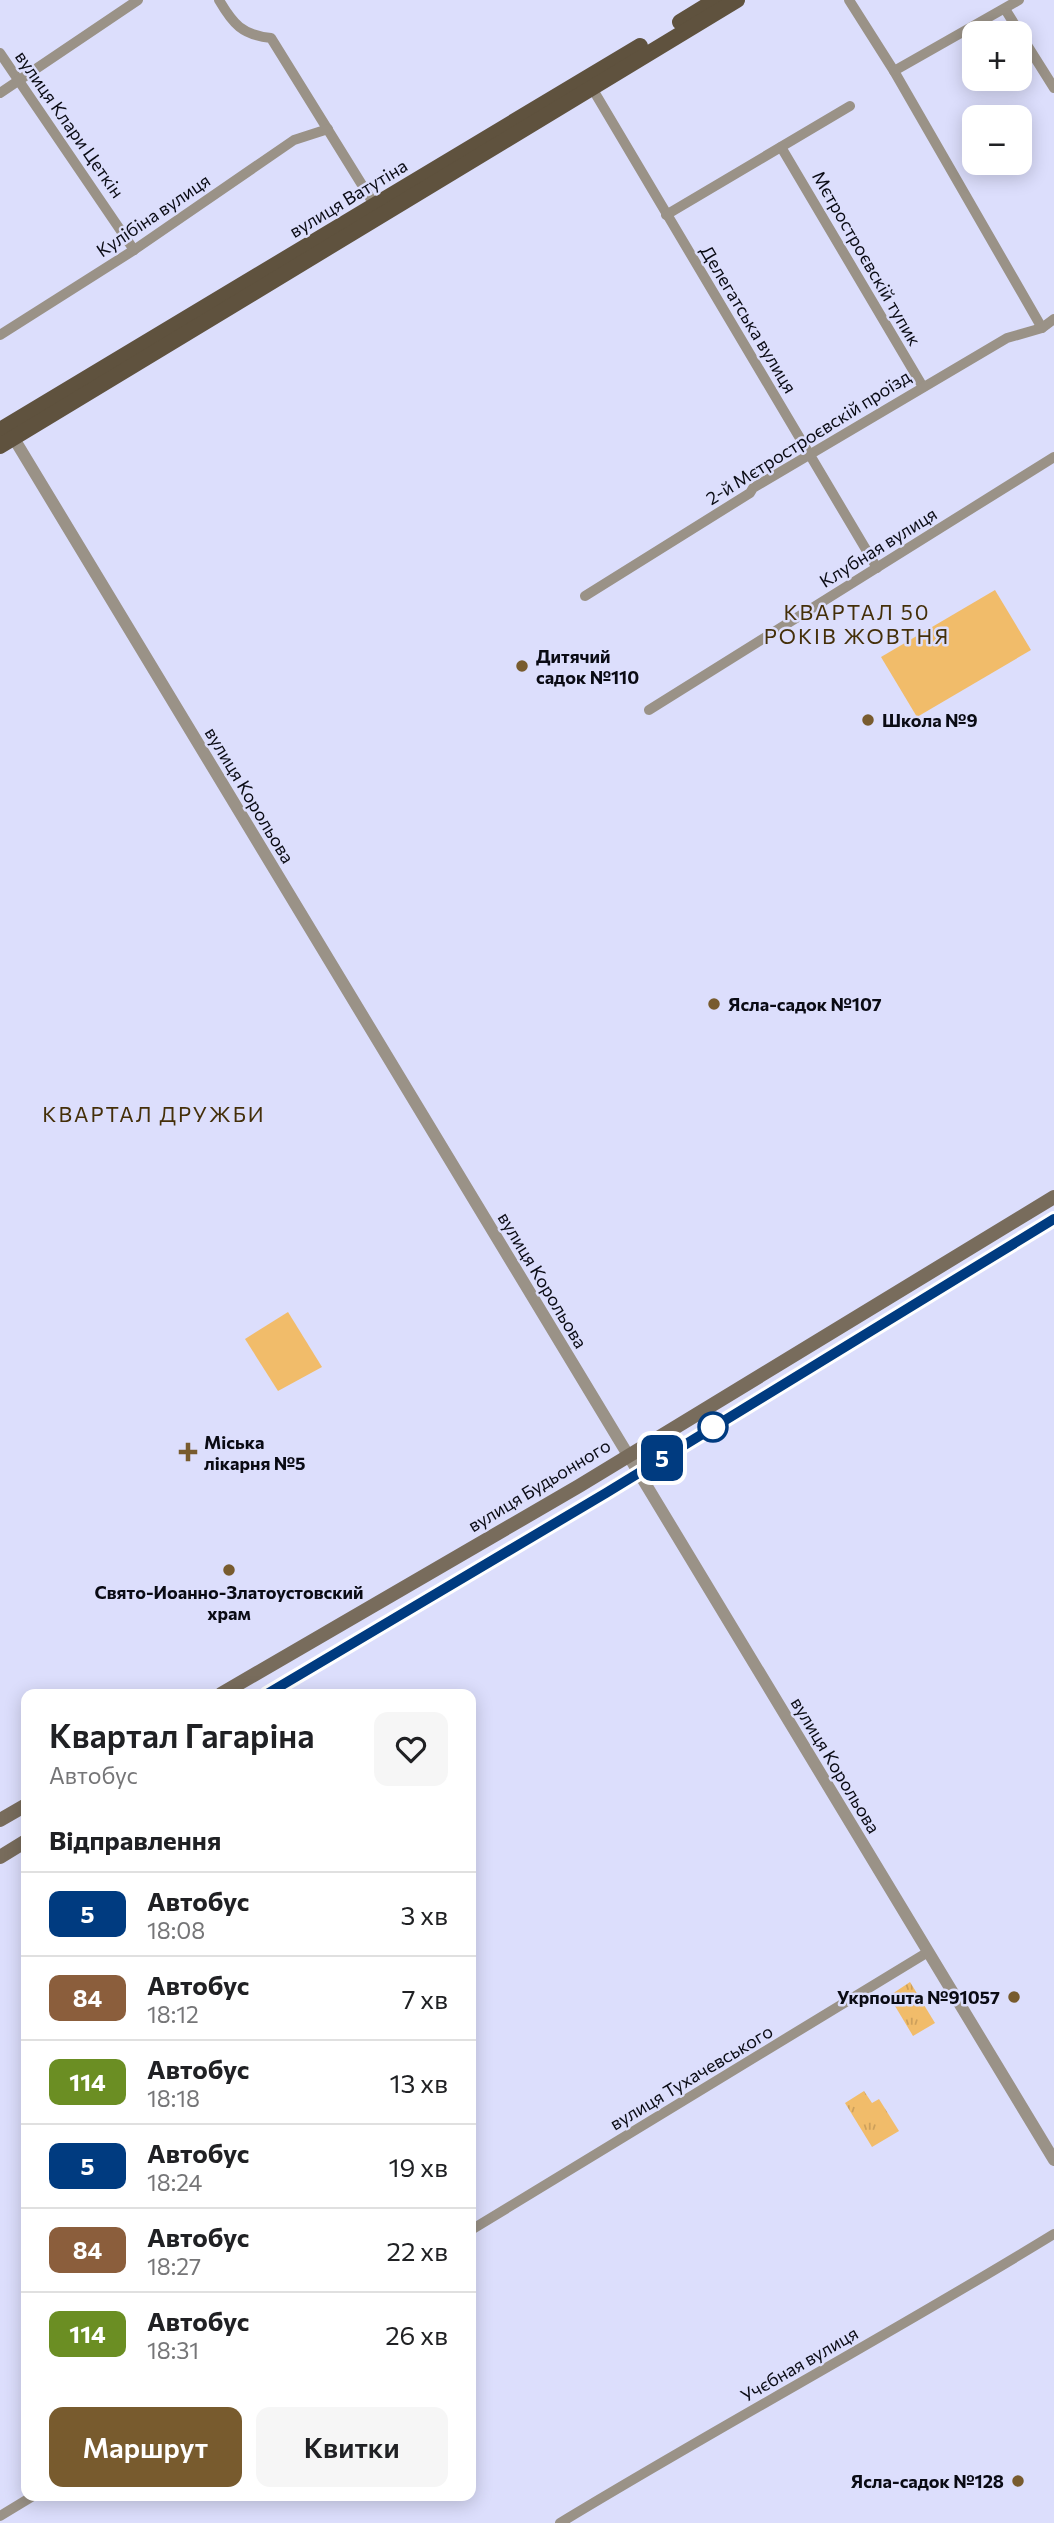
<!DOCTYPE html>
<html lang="uk">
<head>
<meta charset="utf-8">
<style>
	:root { --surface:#fff; --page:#f6f6f6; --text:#202124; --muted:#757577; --line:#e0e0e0; --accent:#785b2e }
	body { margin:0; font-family:Commissioner,sans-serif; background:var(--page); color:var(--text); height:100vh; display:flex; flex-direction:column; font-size:26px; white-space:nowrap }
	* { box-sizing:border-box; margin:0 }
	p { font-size:23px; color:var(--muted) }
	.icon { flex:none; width:38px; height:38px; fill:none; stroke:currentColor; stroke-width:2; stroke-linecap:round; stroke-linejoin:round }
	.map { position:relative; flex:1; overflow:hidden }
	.panel { position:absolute; left:21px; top:1689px; width:455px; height:812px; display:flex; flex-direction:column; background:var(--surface); border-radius:14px; box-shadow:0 4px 18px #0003 }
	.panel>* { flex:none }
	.badge { padding:0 14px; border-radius:10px; font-size:24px; line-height:46px }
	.controls { position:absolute; left:962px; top:21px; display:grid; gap:14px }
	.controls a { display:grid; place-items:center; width:70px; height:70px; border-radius:14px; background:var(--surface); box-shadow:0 4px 18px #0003; font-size:35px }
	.map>.badge { position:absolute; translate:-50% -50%; box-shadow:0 0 0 4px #fff }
	h2 { padding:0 28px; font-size:26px; line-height:63px }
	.round { display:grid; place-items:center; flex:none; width:74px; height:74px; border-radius:14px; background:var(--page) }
	.head { display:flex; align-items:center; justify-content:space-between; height:119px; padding:0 28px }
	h1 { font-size:33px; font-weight:600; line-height:52px }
	.cta { display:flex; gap:14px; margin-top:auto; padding:14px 28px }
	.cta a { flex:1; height:80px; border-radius:14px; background:var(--accent); color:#fff; font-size:28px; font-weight:600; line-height:80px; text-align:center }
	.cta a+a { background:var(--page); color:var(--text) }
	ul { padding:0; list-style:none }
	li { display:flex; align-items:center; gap:21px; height:84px; padding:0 28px; border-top:2px solid var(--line) }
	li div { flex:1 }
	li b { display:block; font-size:26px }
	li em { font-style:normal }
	li .badge { min-width:77px; font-weight:700; text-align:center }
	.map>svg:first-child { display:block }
	.park { fill:url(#park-tufts) }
	.pitch { fill:#f1bc6a }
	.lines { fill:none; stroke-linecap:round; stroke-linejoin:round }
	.minor { stroke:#9a9287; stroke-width:10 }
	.tertiary { stroke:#9a9287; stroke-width:12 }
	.secondary { stroke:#786c5c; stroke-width:14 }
	.primary { stroke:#5f523e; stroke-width:16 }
	.line-casing { stroke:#fff; stroke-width:16 }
	.line { stroke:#003b80; stroke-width:10 }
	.poi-dot { fill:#785b2e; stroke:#dcdefc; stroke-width:2.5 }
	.stop-dot { fill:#fff; stroke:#003b80; stroke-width:3.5 }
	.labels { text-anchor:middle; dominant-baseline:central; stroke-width:5; stroke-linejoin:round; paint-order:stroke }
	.street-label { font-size:18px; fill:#0a0b14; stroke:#dcdefc }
	.poi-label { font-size:18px; font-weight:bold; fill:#0a0b14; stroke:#dcdefc; text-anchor:start }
	.quarter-label { font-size:21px; letter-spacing:2px; fill:#442f09; stroke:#dcdefc }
</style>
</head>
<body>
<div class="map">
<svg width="1054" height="2523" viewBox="0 0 1054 2523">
	<defs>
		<pattern id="park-tufts" width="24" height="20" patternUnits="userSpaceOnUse" patternTransform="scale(1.75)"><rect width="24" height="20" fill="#f1bc6a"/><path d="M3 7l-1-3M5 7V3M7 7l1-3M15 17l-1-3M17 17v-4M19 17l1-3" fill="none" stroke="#cda05b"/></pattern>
	</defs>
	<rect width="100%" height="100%" fill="#dcdefc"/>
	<g class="park">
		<polygon points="910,1982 935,2023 913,2036 889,1996"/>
		<polygon points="864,2091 872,2103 879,2099 899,2131 872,2147 845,2103"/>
	</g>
	<g class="pitch">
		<polygon points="995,590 1031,650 917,717 881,657"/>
		<polygon points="288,1312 322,1367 278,1391 245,1339"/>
	</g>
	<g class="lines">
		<g class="minor">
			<path d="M219,0C233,24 242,35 271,38L377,209"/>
			<polyline points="849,0 894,71 1042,328"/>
			<polyline points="1005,9 1020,33"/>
			<polyline points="1020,34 1054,88"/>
			<polyline points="0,53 134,250"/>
			<polyline points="894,71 1019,0"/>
			<polyline points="592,88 877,568"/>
			<polyline points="0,93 138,0"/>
			<polyline points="781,147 923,387"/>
			<polyline points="666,215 850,106"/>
			<polyline points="0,335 134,250 294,140 328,129"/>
			<polyline points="585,596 750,493 753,488 1007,338 1042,328 1054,319"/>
			<polyline points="649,710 1054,457"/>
			<polyline points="471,2230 928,1952"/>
			<polyline points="0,2516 33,2496"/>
			<path d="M560,2523C723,2424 891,2334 1054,2234"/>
		</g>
		<polyline class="tertiary" points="10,432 1054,2160"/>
		<g class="secondary">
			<polyline points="221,1694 579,1486 1054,1197"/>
			<polyline points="267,1694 590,1502 1054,1219"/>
			<polyline points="0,1820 26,1805"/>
			<polyline points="0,1857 26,1841"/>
		</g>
		<g class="primary">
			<polyline points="680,22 716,0"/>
			<polyline points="0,430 640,46"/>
			<polyline points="0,446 737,0"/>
		</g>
	</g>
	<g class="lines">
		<defs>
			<polyline id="line" points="267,1694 606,1493 1054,1219"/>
		</defs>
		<use href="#line" class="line-casing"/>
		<use href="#line" class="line"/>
	</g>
	<g class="poi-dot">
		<circle cx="522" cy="666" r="7"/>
		<circle cx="868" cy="720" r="7"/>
		<circle cx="714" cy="1004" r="7"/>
		<path d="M184.5 1441.5h7v7h7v7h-7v7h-7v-7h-7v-7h7z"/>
		<circle cx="229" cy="1570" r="7"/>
		<circle cx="1014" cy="1997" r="7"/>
		<circle cx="1018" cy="2481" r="7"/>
	</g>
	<circle class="stop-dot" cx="713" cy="1427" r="14"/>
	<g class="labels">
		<g class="street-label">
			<text transform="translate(70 124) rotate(55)">вулиця Клари Цеткін</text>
			<text transform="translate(348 198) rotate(-31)">вулиця Ватутіна</text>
			<text transform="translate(153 215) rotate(-34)">Кулібіна вулиця</text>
			<text transform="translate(867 258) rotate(60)">Мєтростроєвскій тупик</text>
			<text transform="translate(749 319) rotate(59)">Делегатська вулиця</text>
			<text transform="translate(808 437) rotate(-32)">2-й Мєтростроєвскій проїзд</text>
			<text transform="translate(878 547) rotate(-32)">Клубная вулиця</text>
			<text transform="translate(250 795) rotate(59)">вулиця Корольова</text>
			<text transform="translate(543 1280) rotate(59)">вулиця Корольова</text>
			<text transform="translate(539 1485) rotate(-31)">вулиця Будьонного</text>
			<text transform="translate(836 1765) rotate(59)">вулиця Корольова</text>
			<text transform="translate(691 2077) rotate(-31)">вулиця Тухачевського</text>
			<text transform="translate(799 2364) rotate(-30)">Учєбная вулиця</text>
		</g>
		<g class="poi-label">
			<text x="536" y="656">Дитячий<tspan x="536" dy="21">садок №110</tspan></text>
			<text x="882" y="720">Школа №9</text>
			<text x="728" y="1004">Ясла-садок №107</text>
			<text x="204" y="1442">Міська<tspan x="204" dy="21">лікарня №5</tspan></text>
			<text x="229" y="1592" text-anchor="middle">Свято-Иоанно-Златоустовский<tspan x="229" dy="21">храм</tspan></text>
			<text x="1000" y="1997" text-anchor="end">Укрпошта №91057</text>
			<text x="1004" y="2481" text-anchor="end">Ясла-садок №128</text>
		</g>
		<g class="quarter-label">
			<text x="857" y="611">КВАРТАЛ 50<tspan x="857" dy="24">РОКІВ ЖОВТНЯ</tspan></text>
			<text x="154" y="1113">КВАРТАЛ ДРУЖБИ</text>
		</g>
	</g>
</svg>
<div class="controls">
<a>+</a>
<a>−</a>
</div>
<b class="badge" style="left:662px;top:1458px;background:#003b80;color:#fff">5</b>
<section class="panel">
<div class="head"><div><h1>Квартал Гагаріна</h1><p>Автобус</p></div><a class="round"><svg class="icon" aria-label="heart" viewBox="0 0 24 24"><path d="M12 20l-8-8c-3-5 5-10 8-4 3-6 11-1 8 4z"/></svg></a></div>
<h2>Відправлення</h2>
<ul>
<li><span class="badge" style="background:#003b80;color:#fff">5</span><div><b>Автобус</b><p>18:08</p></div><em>3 хв</em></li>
<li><span class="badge" style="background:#8b5e3c;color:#fff">84</span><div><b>Автобус</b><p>18:12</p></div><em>7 хв</em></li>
<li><span class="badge" style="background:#6b8e23;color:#fff">114</span><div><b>Автобус</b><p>18:18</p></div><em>13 хв</em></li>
<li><span class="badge" style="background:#003b80;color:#fff">5</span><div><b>Автобус</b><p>18:24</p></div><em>19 хв</em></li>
<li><span class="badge" style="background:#8b5e3c;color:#fff">84</span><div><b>Автобус</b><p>18:27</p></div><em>22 хв</em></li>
<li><span class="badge" style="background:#6b8e23;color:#fff">114</span><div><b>Автобус</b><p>18:31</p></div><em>26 хв</em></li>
</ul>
<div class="cta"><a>Маршрут</a><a>Квитки</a></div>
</section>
</div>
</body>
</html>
